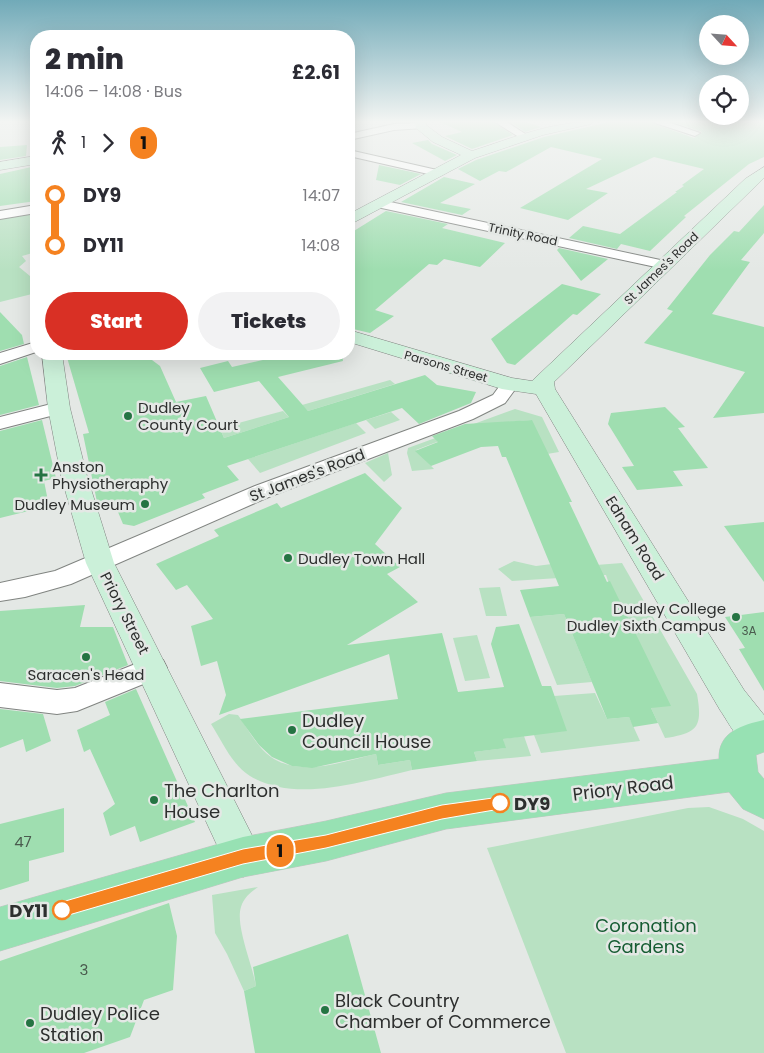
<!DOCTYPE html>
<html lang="en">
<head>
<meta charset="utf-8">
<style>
	:root { --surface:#fff; --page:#f2f2f3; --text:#2b2b33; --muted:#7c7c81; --accent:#d93025 }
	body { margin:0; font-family:Poppins,sans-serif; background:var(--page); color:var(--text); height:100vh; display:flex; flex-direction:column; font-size:19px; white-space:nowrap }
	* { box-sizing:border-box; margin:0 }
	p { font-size:16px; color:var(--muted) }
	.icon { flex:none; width:28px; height:28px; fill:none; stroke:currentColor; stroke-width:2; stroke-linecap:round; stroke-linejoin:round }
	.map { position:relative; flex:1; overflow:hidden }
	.sheet { position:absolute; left:30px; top:30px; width:325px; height:330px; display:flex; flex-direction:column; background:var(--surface); border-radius:20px; box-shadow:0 5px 20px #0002 }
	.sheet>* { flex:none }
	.badge { padding:0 10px; border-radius:16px; font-size:18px; line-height:32px }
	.needle { width:32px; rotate:116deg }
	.tools { position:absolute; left:699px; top:15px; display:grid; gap:10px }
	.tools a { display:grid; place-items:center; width:50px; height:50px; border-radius:50%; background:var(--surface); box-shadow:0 5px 20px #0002; font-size:25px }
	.map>.badge { position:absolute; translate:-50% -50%; box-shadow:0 0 0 2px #fff }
	.legs { display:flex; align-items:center; gap:8px; height:55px; padding:0 15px; font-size:16px }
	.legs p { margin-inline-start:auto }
	.summary { display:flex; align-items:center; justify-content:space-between; height:85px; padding:0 15px }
	h1 { font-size:28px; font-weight:800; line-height:38px }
	.cta { display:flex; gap:10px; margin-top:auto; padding:10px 15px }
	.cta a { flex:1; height:58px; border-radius:30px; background:var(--accent); color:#fff; font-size:20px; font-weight:800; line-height:58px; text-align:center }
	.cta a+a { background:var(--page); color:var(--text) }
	ul { padding:0 15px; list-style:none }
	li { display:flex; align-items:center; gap:18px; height:50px; font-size:19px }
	li i { display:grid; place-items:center; width:8px; height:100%; margin:0 6px; background:currentColor }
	li i::after { content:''; width:12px; height:12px; margin:-6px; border:4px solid; border-radius:50%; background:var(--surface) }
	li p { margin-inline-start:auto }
	li:first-child i { background:linear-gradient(#0000 50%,currentColor 0) }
	li:last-child i { background:linear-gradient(currentColor 50%,#0000 0) }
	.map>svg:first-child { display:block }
	.green { fill:#b8e1c2 }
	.building { fill:#9fdeb0 }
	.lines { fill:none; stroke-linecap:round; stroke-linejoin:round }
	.street-casing { stroke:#808481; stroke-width:2 }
	.secondary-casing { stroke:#808481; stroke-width:1 }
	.primary-casing { stroke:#c4c5c4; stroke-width:1 }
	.street { fill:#fff; fill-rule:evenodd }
	.secondary { fill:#cbf0d9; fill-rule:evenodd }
	.primary { fill:#97e1b3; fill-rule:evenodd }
	.line-1 { fill:#f58220; stroke:#fff }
	.poi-dot { fill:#257443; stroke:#e4e8e5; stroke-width:2 }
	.stop-1-dot { fill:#fff; stroke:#f58220; stroke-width:2.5 }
	.labels { text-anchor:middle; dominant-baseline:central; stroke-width:5; stroke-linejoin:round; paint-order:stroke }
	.far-street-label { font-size:12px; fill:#2d2f2e; stroke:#e4e8e5 }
	.number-label { font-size:12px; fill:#4a5b4e }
	.poi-label { font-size:15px; fill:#2d2f2e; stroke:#e4e8e5; text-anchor:start }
	.street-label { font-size:15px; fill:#2d2f2e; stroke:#e4e8e5 }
	.near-number-label { font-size:15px; fill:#4a5b4e }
	.near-poi-label { font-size:18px; fill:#2d2f2e; stroke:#e4e8e5; text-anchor:start }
	.near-street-label { font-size:18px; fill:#2d2f2e; stroke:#e4e8e5 }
	.near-stop-label { font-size:18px; font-weight:bold; fill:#2d2f2e; stroke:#e4e8e5; text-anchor:start }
	.near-park-label { font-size:18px; fill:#155c32; stroke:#e4e8e5 }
</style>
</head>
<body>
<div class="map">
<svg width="764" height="1053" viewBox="0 0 764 1053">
	<rect width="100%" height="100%" fill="#e4e8e5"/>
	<g class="green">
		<polygon points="36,212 36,252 22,256 26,261 19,267 36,281 36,293 0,302 0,218"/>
		<polygon points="390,380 395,384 308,411 302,405"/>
		<path d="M515,409L542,417L559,452L547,454L531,420C491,422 453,436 416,450L434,469L412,471L407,453L408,448Z"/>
		<polygon points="283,411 289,417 224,438 220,428"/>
		<polygon points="391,412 400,420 375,429 366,420"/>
		<polygon points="356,423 366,433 260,473 248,459"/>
		<polygon points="388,453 392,475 384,482 365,463"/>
		<path d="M514,561L536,566L576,561L583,566L622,563L697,694C703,728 697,733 665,738L651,708L606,575L512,581L498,569Z"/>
		<polygon points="500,587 507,616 486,616 479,588"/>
		<polygon points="564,614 592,682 557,685 530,617"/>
		<polygon points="477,635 490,678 465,681 453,638"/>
		<polygon points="595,693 607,719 629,717 640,741 541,753 534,735 554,696"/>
		<path d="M229,714L238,715C248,729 257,747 271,757C301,778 344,761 376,754L378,765L410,760L412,770C364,781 295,804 250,776C232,765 222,741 211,724Z"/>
		<polygon points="524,736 531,756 477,761 474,752 505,748 503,739"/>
		<polygon points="709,807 743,819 764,831 764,1053 566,1053 487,848 688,808"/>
		<path d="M258,887C251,892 244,897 241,907C235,925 253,966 256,986L244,991L227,954L215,933L212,895Z"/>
	</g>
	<g class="building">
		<polygon points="440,122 493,122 513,135 472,149 445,136 462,132"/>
		<polygon points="511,122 526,122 541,127 525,132"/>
		<polygon points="609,122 649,122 694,138 702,132 674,122 764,122 764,157 749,164 684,216 686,217 650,251 621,244 617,249 569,238 583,226 620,234 677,192 675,192 684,186 682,185 704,169 654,157 586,189 608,193 568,220 520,208 602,159 551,147 506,172 499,171 480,181 458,169 476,160 544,137"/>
		<polygon points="428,140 432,144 457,155 445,161 412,143"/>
		<polygon points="27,145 26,156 0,160 0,147"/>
		<polygon points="379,165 421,174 400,185 376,180"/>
		<polygon points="36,166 36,201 0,206 0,174"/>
		<polygon points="444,177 475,184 440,203 471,209 462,215 401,202"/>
		<polygon points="764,205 764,233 741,260 750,262 712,314 764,327 764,413 713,418 745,372 644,343 673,311 667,309 710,255 734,231 739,232"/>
		<polygon points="386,211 448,224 442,228 505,243 480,267 444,259 437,265 429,264 375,310 394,316 370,333 349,328 349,234"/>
		<polygon points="559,248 608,259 581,281 557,250"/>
		<polygon points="562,284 601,294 577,315 573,314 515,365 507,363 491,339"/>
		<polygon points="0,312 22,335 24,344 0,351"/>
		<polygon points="66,354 144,354 160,366 176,402 206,396 224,438 289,417 259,381 214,392 200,368 228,361 232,367 289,354 342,354 343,361 278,377 308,411 425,375 437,385 476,392 471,403 419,424 402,408 227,466 239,480 202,494 205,498 134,526 123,524 113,500 97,502 83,434 89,433"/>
		<polygon points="27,357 39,405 0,415 0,366"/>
		<polygon points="665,407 685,427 678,428 708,468 673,471 683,486 637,490 622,467 634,466 608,424 611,413"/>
		<polygon points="42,420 56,478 44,481 49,506 0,518 0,431"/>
		<polygon points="532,420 572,502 569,502 607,582 610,581 671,706 651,708 658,723 633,727 629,717 607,719 564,614 530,617 520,590 559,586 506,457 502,457 498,446 481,447 431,466 415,451 438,442 432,436 465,424"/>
		<polygon points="365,473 402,508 375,544 400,567 387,574 418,602 347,645 442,633 458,692 504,687 491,644 496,627 519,624 542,686 551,686 567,731 503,739 506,748 474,752 477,761 412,770 410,760 378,765 376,754 312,768 292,766 272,757 259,745 240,719 398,699 389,654 219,715 226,695 217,661 201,666 191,626 213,619 187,585 176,590 156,564 219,536 214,530 277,503 281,508"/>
		<polygon points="764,522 764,582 724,526"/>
		<polygon points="85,605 80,627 113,627 128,665 75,686 57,688 0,681 0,611"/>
		<polygon points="764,612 764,691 739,649 745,648 725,617"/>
		<polygon points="136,689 195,822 140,842 135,826 110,836 103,813 115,804 90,749 84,752 77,730 110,715 105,702"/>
		<polygon points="0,709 43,714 51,741 26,752 23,739 0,748"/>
		<polygon points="64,808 64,852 29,861 29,881 0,890 0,824"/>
		<polygon points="169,903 177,936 173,990 144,1000 130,1037 84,1053 0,1053 0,961"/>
		<polygon points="348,934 381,1053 255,1053 244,991 256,986 253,967"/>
	</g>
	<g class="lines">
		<defs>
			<g id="street">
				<polygon points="495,122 507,122 530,137 522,139"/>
				<polygon points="652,122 668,122 700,133 695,136"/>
				<polygon points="420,123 423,124 423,128 394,130 349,140 349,134 394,124"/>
				<polygon points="349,150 437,170 442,173 437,176 349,156"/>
				<polygon points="381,200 665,261 672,265 665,269 377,207 375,204"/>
				<polygon points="36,205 36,213 0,219 0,211"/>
				<polygon points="36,342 36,352 0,364 0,353"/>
				<polygon points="510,379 516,380 519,384 505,403 473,419 271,496 71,584 25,597 0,601 0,583 55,571 255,486 459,411 493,395 504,380"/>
				<polygon points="59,402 66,404 68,408 66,412 0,429 0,417"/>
				<polygon points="153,657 163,660 167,668 163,676 77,711 57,714 0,707 0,683 57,690 75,688"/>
			</g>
			<g id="secondary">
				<path d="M415,122H427L426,125L442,137L472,151C512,138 550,122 593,122L591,124L543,135L475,158L349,225V214L461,155L433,142L416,128Z"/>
				<polygon points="36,156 36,164 0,170 0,162"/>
				<path d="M764,167V178L554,382L555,389L744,690L764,715V748C744,756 730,724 720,710L536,394L502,389L349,342V330L512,378L532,381L745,179Z"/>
				<polygon points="42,354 62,354 70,408 87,476 114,563 263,857 257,871 243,877 229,871 86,563 61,476 48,408"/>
			</g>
			<path id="primary" d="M764,720V752L756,755L758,772L764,779V819L743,809L729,792L446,829L326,861L243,877L0,951V907L243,837L326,821L446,793L719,759C718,732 742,725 764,720Z"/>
		</defs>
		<use href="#street" class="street-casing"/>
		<use href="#secondary" class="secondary-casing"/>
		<use href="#primary" class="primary-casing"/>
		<use href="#street" class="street"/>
		<use href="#secondary" class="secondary"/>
		<use href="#primary" class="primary"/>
	</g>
	<linearGradient id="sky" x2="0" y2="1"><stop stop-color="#71aab8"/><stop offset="0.45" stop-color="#f3f5f3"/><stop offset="1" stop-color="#f3f5f3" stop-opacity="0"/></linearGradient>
	<rect width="764" height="270" fill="url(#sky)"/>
	<polygon class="line-1" points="500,797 505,798 507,803 505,808 500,809 442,819 326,848 243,864 62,917 57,915 55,910 57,905 62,902 243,849 326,835 442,805"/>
	<g class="poi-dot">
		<circle cx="128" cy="416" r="5"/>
		<path d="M38.5 467.5h5v5h5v5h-5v5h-5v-5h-5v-5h5z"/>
		<circle cx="145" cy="504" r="5"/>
		<circle cx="288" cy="558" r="5"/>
		<circle cx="736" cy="617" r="5"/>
		<circle cx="86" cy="657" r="5"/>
		<circle cx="292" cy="730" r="5"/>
		<circle cx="154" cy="800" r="5"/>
		<circle cx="325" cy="1010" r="5"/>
		<circle cx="30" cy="1023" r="5"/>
	</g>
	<g class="stop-1-dot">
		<circle cx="500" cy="803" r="9"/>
		<circle cx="62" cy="910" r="9"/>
	</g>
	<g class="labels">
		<g class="far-street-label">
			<text transform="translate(523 234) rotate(12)">Trinity Road</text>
			<text transform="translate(661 268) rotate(-44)">St James's Road</text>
			<text transform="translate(446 366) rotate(16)">Parsons Street</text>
		</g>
		<g class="number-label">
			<text x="749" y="630">3A</text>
		</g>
		<g class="poi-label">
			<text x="138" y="407">Dudley<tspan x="138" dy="17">County Court</tspan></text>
			<text x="52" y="466">Anston<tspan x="52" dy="17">Physiotheraphy</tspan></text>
			<text x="135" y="504" text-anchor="end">Dudley Museum</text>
			<text x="298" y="558">Dudley Town Hall</text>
			<text x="726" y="608" text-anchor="end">Dudley College<tspan x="726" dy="17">Dudley Sixth Campus</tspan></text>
			<text x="86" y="674" text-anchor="middle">Saracen's Head</text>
		</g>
		<g class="street-label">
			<text transform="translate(307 475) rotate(-21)">St James's Road</text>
			<text transform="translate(635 538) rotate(58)">Ednam Road</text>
			<text transform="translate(125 613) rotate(63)">Priory Street</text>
		</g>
		<g class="near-number-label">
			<text x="23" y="841">47</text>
			<text x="84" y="969">3</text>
		</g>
		<g class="near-poi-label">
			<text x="302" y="720">Dudley<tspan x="302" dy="21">Council House</tspan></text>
			<text x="164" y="790">The Charlton<tspan x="164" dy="21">House</tspan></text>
			<text x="335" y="1000">Black Country<tspan x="335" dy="21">Chamber of Commerce</tspan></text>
			<text x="40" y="1013">Dudley Police<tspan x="40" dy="21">Station</tspan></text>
		</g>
		<g class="near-street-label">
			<text transform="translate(623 788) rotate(-7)">Priory Road</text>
		</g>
		<g class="near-stop-label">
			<text x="514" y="803">DY9</text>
			<text x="48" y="910" text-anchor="end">DY11</text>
		</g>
		<g class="near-park-label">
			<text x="646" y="925">Coronation<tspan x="646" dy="21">Gardens</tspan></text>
		</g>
	</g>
</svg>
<div class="tools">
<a><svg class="needle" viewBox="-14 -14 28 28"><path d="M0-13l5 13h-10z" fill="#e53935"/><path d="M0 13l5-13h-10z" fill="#7c7c81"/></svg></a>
<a><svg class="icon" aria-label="locate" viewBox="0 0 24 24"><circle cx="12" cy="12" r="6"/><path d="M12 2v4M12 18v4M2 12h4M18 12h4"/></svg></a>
</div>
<b class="badge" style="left:280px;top:851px;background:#f58220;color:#111">1</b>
<section class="sheet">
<div class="summary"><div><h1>2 min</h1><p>14:06 – 14:08 · Bus</p></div><b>£2.61</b></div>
<div class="legs"><svg class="icon" aria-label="walk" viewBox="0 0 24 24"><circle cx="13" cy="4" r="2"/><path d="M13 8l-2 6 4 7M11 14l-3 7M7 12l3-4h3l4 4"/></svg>1<svg class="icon" aria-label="forward" viewBox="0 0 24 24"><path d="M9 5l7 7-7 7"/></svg><b class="badge" style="background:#f58220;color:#111">1</b></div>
<ul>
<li><i style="color:#f58220"></i><b>DY9</b><p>14:07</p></li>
<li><i style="color:#f58220"></i><b>DY11</b><p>14:08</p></li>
</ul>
<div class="cta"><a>Start</a><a>Tickets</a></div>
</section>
</div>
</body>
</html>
